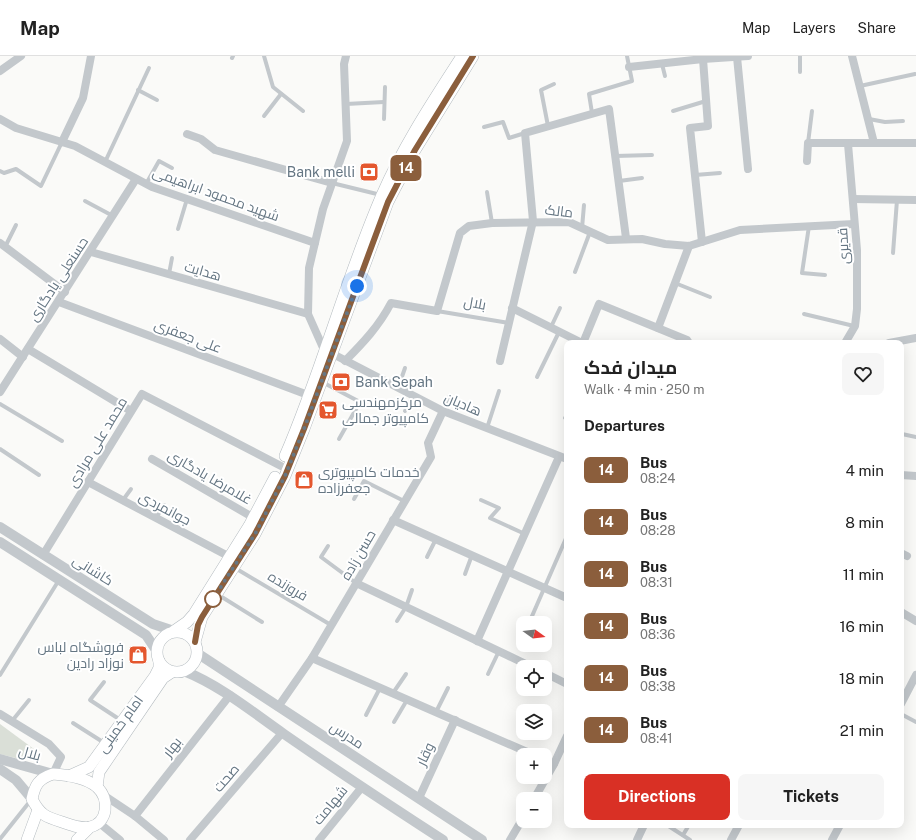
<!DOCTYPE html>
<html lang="en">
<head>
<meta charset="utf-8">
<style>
	:root { --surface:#fff; --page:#f6f6f6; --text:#222; --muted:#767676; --line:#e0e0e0; --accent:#d93025 }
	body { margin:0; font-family:"Public Sans",Cairo,sans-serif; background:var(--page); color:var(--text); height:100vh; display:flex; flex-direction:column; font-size:15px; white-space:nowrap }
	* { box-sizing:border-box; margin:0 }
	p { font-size:13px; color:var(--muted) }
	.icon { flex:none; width:22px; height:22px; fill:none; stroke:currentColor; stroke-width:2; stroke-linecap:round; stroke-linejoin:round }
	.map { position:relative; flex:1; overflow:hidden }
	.side { position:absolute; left:564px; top:284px; width:340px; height:488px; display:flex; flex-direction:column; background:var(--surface); border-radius:8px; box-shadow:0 4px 16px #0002 }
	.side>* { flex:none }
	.badge { padding:0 8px; border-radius:6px; font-size:14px; line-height:26px }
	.needle { width:26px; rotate:105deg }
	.fabs { position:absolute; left:516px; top:560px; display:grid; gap:8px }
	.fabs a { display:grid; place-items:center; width:36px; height:36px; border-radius:8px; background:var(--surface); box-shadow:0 4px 16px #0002; font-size:20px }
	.you { position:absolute; width:20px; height:20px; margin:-10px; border:3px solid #fff; border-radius:50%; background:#1a73e8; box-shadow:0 0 0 6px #1a73e833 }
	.map>.badge { position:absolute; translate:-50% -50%; box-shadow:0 0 0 2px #fff }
	h2 { padding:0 20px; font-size:15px; line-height:36px }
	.round { display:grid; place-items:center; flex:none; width:42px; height:42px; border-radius:8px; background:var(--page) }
	.head { display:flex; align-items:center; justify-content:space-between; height:68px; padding:0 20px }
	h1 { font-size:19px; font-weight:700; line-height:30px }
	.cta { display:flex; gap:8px; margin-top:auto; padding:8px 20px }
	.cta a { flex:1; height:46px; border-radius:8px; background:var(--accent); color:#fff; font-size:16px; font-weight:700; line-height:46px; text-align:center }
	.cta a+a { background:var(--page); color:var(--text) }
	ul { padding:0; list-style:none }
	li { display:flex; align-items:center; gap:12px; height:52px; padding:0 20px }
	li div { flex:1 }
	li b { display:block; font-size:15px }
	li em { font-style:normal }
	li .badge { min-width:44px; font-weight:700; text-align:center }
	header { display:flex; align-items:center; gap:24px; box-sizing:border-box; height:56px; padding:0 20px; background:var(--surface); border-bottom:1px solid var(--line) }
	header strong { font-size:19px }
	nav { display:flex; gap:22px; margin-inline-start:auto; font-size:14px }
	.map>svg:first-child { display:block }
	.green { fill:#dadfd7 }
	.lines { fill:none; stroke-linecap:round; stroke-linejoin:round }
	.secondary-casing { stroke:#b3babf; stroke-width:12 }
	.service { stroke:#c3c8cc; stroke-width:4 }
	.minor { stroke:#c3c8cc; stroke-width:8 }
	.tertiary { stroke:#c3c8cc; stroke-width:10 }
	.secondary { stroke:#fff; stroke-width:11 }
	.line-casing { stroke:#fff; stroke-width:9 }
	.line { stroke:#8b5e3c; stroke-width:6 }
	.walk { stroke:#657683; stroke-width:4; stroke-dasharray:0 7.2 }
	.stop-dot { fill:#fff; stroke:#8b5e3c; stroke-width:2 }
	.labels { text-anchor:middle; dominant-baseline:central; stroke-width:4; stroke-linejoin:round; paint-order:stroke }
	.poi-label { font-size:14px; fill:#657683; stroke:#fff; text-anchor:start }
	.street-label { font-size:14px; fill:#657683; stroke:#fff }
</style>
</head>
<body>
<header>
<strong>Map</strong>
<nav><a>Map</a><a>Layers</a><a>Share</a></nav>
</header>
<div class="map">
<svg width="916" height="784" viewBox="0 0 916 784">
	<rect width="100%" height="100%" fill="#fafaf8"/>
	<polygon class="green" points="0,668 42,699 23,704 0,698"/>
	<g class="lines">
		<defs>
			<g id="secondary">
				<path d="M285,400C322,315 345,224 382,139C403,90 433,45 462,0"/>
				<polyline points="174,575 187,566 194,558 249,470 275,421"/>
				<circle cx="177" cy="596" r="20"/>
				<polyline points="195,586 202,561 255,478 285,420 304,373 388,146 415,94 473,0"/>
				<path d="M53,718C67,719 85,721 97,731C110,743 108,767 90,771C80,773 71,769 62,766C46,761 40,759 32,743C35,729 38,723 53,718Z"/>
				<polyline points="69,720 89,711 155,620 159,612 159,605"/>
				<polyline points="97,731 99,716 163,622 172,616"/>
				<polyline points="27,784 38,754"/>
				<polyline points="77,784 90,771"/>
			</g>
		</defs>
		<use href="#secondary" class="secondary-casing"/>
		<g class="service">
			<polyline points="264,0 273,31 303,55"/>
			<polyline points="800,0 800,16"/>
			<polyline points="232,2 233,0"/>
			<polyline points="662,8 665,20"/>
			<polyline points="860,30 915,18"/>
			<polyline points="138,34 157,44"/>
			<polyline points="346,48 384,46"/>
			<polyline points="673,55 706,45"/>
			<polyline points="592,57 589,38 632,25 627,0"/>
			<polyline points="264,60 281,38"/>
			<polyline points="384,63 385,31"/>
			<polyline points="869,63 885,66 903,65"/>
			<polyline points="548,70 541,34 554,28"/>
			<polyline points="484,71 503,66 509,82 525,77"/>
			<polyline points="808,87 812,55"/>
			<polyline points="615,100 652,99"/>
			<polyline points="105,106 149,12"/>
			<polyline points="0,115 4,117 16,113 41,130 62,86"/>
			<polyline points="695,119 720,117"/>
			<polyline points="619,125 642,122"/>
			<polyline points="332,127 381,139"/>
			<polyline points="146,128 159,105 172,112"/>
			<polyline points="487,136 492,167"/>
			<polyline points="85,145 113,160"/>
			<polyline points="809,170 802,217 825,219"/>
			<polyline points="582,172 584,149"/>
			<polyline points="178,173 187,143"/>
			<polyline points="5,191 16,169"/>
			<polyline points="893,197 897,144"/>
			<polyline points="575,216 590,176"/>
			<polyline points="169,218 172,202"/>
			<polyline points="675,227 710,241"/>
			<polyline points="437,255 509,267"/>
			<polyline points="804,258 854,270"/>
			<polyline points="551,271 560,252"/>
			<polyline points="537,321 559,276"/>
			<polyline points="322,326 360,346 339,383"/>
			<polyline points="398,332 405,312"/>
			<polyline points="0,348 62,385"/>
			<polyline points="405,355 413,340"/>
			<polyline points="443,355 450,339"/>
			<polyline points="565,362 567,363"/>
			<polyline points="487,372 499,335"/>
			<polyline points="901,381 902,378 916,381"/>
			<polyline points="0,393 39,419"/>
			<polyline points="354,443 364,425 404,445"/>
			<polyline points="123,444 131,433"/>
			<polyline points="481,444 499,452 490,462 525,478"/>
			<polyline points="156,462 164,449"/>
			<polyline points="328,490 321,501 356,527"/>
			<polyline points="427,501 436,483"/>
			<polyline points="235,512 331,569"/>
			<polyline points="465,518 472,499"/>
			<polyline points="217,538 262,566"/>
			<polyline points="397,565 406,551 412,534"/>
			<polyline points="529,567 567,480"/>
			<polyline points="488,618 499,595"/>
			<polyline points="0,619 59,524"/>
			<polyline points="104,626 90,644 122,665"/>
			<polyline points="393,637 406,618"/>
			<polyline points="436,656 448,632"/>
			<polyline points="901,658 916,666"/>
			<polyline points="366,659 380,632"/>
			<polyline points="12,665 29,644"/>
			<polyline points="394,666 407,644"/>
			<polyline points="73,667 106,688"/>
			<polyline points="667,769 690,784"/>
			<polyline points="683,779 689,769"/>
			<polyline points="0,783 31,744"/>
		</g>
		<g class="minor">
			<polyline points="852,0 874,87"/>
			<polyline points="737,1 748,113"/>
			<polyline points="703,3 748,0"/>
			<polyline points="629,11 703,3 708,70 690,72 702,186"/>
			<polyline points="0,15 21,0"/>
			<polyline points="0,63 16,72 75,90 152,131 315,187"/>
			<polyline points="187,78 201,83 215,94 332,127"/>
			<polyline points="62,86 83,42 91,0"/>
			<polyline points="807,105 808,87 916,87"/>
			<polyline points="853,143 916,144"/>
			<polyline points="0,187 65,236"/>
			<polyline points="91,196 308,258"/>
			<polyline points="59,246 308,339"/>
			<polyline points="512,252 582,287"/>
			<polyline points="658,272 689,190"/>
			<polyline points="0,283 23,301"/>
			<polyline points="583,287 599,248 687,284 689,287"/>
			<polyline points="845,287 855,270 857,253 857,194 848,88"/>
			<polyline points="889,287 916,282"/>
			<polyline points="28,293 131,355"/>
			<polyline points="324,294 308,258 309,212 323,153 347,85 344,8 346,0"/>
			<polyline points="331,297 443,355 567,403"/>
			<path d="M345,305C363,287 379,270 391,247L437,255L460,177L469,170L492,167L569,166L608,184L642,183L665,188L689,190L740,174L854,168"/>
			<polyline points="500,305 533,165 525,77 609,53 626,182"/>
			<polyline points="0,336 136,123"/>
			<polyline points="152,403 254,462"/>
			<polyline points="901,419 916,420"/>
			<polyline points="88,426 230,501"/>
			<polyline points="393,464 567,542"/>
			<polyline points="901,497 907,500"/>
			<polyline points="43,499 142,338 281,410"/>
			<polyline points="356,527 532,611"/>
			<polyline points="901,556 916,565"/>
			<polyline points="477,585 559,401"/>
			<polyline points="312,602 534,699"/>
			<polyline points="545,617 567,628"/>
			<polyline points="901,648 916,619"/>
			<polyline points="278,651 312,602 431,401 428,387 443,355"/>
			<polyline points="0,658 49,688 61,701 53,718"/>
			<polyline points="545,704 554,708"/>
			<polyline points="105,740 135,760 164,784"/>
			<polyline points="419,742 455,664"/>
			<polyline points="534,743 554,708 567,680"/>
			<polyline points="135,760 230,639"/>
			<polyline points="98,766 120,784"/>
			<polyline points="190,784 282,677"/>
			<polyline points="319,784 362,731"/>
			<polyline points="510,784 523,762"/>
			<polyline points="637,784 644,769"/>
			<polyline points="731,784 739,769"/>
			<polyline points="832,784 840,769"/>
		</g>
		<g class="tertiary">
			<polyline points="0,471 153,568 174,575"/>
			<polyline points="0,486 146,579 156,594"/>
			<polyline points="197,597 482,784"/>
			<path d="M184,615C221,630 251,655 284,678C336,714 389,749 443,784"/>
			<polyline points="0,703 53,718"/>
			<polyline points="0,713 16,724 32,743"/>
		</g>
		<use href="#secondary" class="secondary"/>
	</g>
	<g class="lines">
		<defs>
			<polyline id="line" points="195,586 198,569 202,561 255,478 285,420 304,373 388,146 415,94 473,0"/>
		</defs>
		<use href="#line" class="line-casing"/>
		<use href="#line" class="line"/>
		<polyline class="walk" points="213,543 255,478 285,420 304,373 357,230"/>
	</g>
	<defs>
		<symbol id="bank-square" viewBox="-11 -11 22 22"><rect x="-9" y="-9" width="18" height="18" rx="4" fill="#e4572e" stroke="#fff"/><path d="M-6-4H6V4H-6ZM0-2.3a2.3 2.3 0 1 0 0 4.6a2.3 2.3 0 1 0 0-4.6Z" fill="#fff"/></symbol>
		<symbol id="supermarket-square" viewBox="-11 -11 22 22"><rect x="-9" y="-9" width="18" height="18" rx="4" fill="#e4572e" stroke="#fff"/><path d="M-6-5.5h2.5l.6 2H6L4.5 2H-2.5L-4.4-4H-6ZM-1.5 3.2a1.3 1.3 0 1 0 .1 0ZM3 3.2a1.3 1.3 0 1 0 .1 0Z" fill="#fff"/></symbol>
		<symbol id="shop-square" viewBox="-11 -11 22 22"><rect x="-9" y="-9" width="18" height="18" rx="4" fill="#e4572e" stroke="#fff"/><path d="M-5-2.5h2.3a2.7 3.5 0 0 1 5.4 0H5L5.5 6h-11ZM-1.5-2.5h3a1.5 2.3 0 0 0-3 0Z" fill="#fff"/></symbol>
	</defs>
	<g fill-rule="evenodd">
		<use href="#bank-square" x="358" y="105" width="22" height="22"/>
		<use href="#bank-square" x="330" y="315" width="22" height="22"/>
		<use href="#supermarket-square" x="317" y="343" width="22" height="22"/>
		<use href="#shop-square" x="293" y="413" width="22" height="22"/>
		<use href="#shop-square" x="127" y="588" width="22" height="22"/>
	</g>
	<circle class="stop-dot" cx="213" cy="543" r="8"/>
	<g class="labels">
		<g class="poi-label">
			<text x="355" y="116" text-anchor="end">Bank melli</text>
			<text x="355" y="326">Bank Sepah</text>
			<text x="342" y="346">مرکزمهندسی<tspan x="342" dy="16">کامپیوتر جمالی</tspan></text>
			<text x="318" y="416">خدمات کامپیوتری<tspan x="318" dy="16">جعفرزاده</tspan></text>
			<text x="124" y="591" text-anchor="end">فروشگاه لباس<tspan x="124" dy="16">نوزاد رادین</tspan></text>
		</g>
		<g class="street-label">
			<text transform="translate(216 138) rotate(20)">شهید محمود ابراهیمی</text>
			<text transform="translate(559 155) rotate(7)">مالک</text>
			<text transform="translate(843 190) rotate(-93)">قدیری</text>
			<text transform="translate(203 215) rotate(16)">هدایت</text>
			<text transform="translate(58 223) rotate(-57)">حسنعلی یادگاری</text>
			<text transform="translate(475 247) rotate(10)">بلال</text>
			<text transform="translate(188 280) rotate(21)">علی جعفری</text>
			<text transform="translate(463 348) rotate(23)">هادیان</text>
			<text transform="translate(97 386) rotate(-59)">محمد علی مرادی</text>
			<text transform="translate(210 421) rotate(30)">غلامرضا یادگاری</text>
			<text transform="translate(165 452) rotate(28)">جوانمردی</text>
			<text transform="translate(358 499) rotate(-60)">حسن زاده</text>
			<text transform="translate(93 514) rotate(32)">کاشانی</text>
			<text transform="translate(288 530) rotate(31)">فروزنده</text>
			<text transform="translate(120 668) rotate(-54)">امام خمینی</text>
			<text transform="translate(347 679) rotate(33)">مدرس</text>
			<text transform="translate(172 691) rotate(-52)">بهار</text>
			<text transform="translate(30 697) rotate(16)">بلال</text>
			<text transform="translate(425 698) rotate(-65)">وقار</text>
			<text transform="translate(226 722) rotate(-49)">صحت</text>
			<text transform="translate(330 749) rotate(-51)">شهامت</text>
		</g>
	</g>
</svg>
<div class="fabs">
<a><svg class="needle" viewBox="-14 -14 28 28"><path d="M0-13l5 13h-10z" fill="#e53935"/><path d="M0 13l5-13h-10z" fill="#767676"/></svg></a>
<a><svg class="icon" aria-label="locate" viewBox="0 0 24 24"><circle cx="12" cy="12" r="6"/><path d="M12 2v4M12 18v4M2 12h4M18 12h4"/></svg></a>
<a><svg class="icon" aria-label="layers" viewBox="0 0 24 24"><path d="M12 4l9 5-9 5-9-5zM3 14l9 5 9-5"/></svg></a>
<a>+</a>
<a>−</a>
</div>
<div class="you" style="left:357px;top:230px"></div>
<b class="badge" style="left:406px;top:112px;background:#8b5e3c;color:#fff">14</b>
<section class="side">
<div class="head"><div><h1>میدان فدک</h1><p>Walk · 4 min · 250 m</p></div><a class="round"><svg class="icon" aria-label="heart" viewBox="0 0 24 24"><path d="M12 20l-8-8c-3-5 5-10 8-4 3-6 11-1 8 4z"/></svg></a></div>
<h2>Departures</h2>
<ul>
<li><span class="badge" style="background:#8b5e3c;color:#fff">14</span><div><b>Bus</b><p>08:24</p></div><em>4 min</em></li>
<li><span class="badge" style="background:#8b5e3c;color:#fff">14</span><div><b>Bus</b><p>08:28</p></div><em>8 min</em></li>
<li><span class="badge" style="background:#8b5e3c;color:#fff">14</span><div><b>Bus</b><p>08:31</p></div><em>11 min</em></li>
<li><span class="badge" style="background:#8b5e3c;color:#fff">14</span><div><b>Bus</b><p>08:36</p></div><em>16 min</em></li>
<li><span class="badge" style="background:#8b5e3c;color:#fff">14</span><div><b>Bus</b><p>08:38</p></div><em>18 min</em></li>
<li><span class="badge" style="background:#8b5e3c;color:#fff">14</span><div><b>Bus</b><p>08:41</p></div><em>21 min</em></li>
</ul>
<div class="cta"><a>Directions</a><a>Tickets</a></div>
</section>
</div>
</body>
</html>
